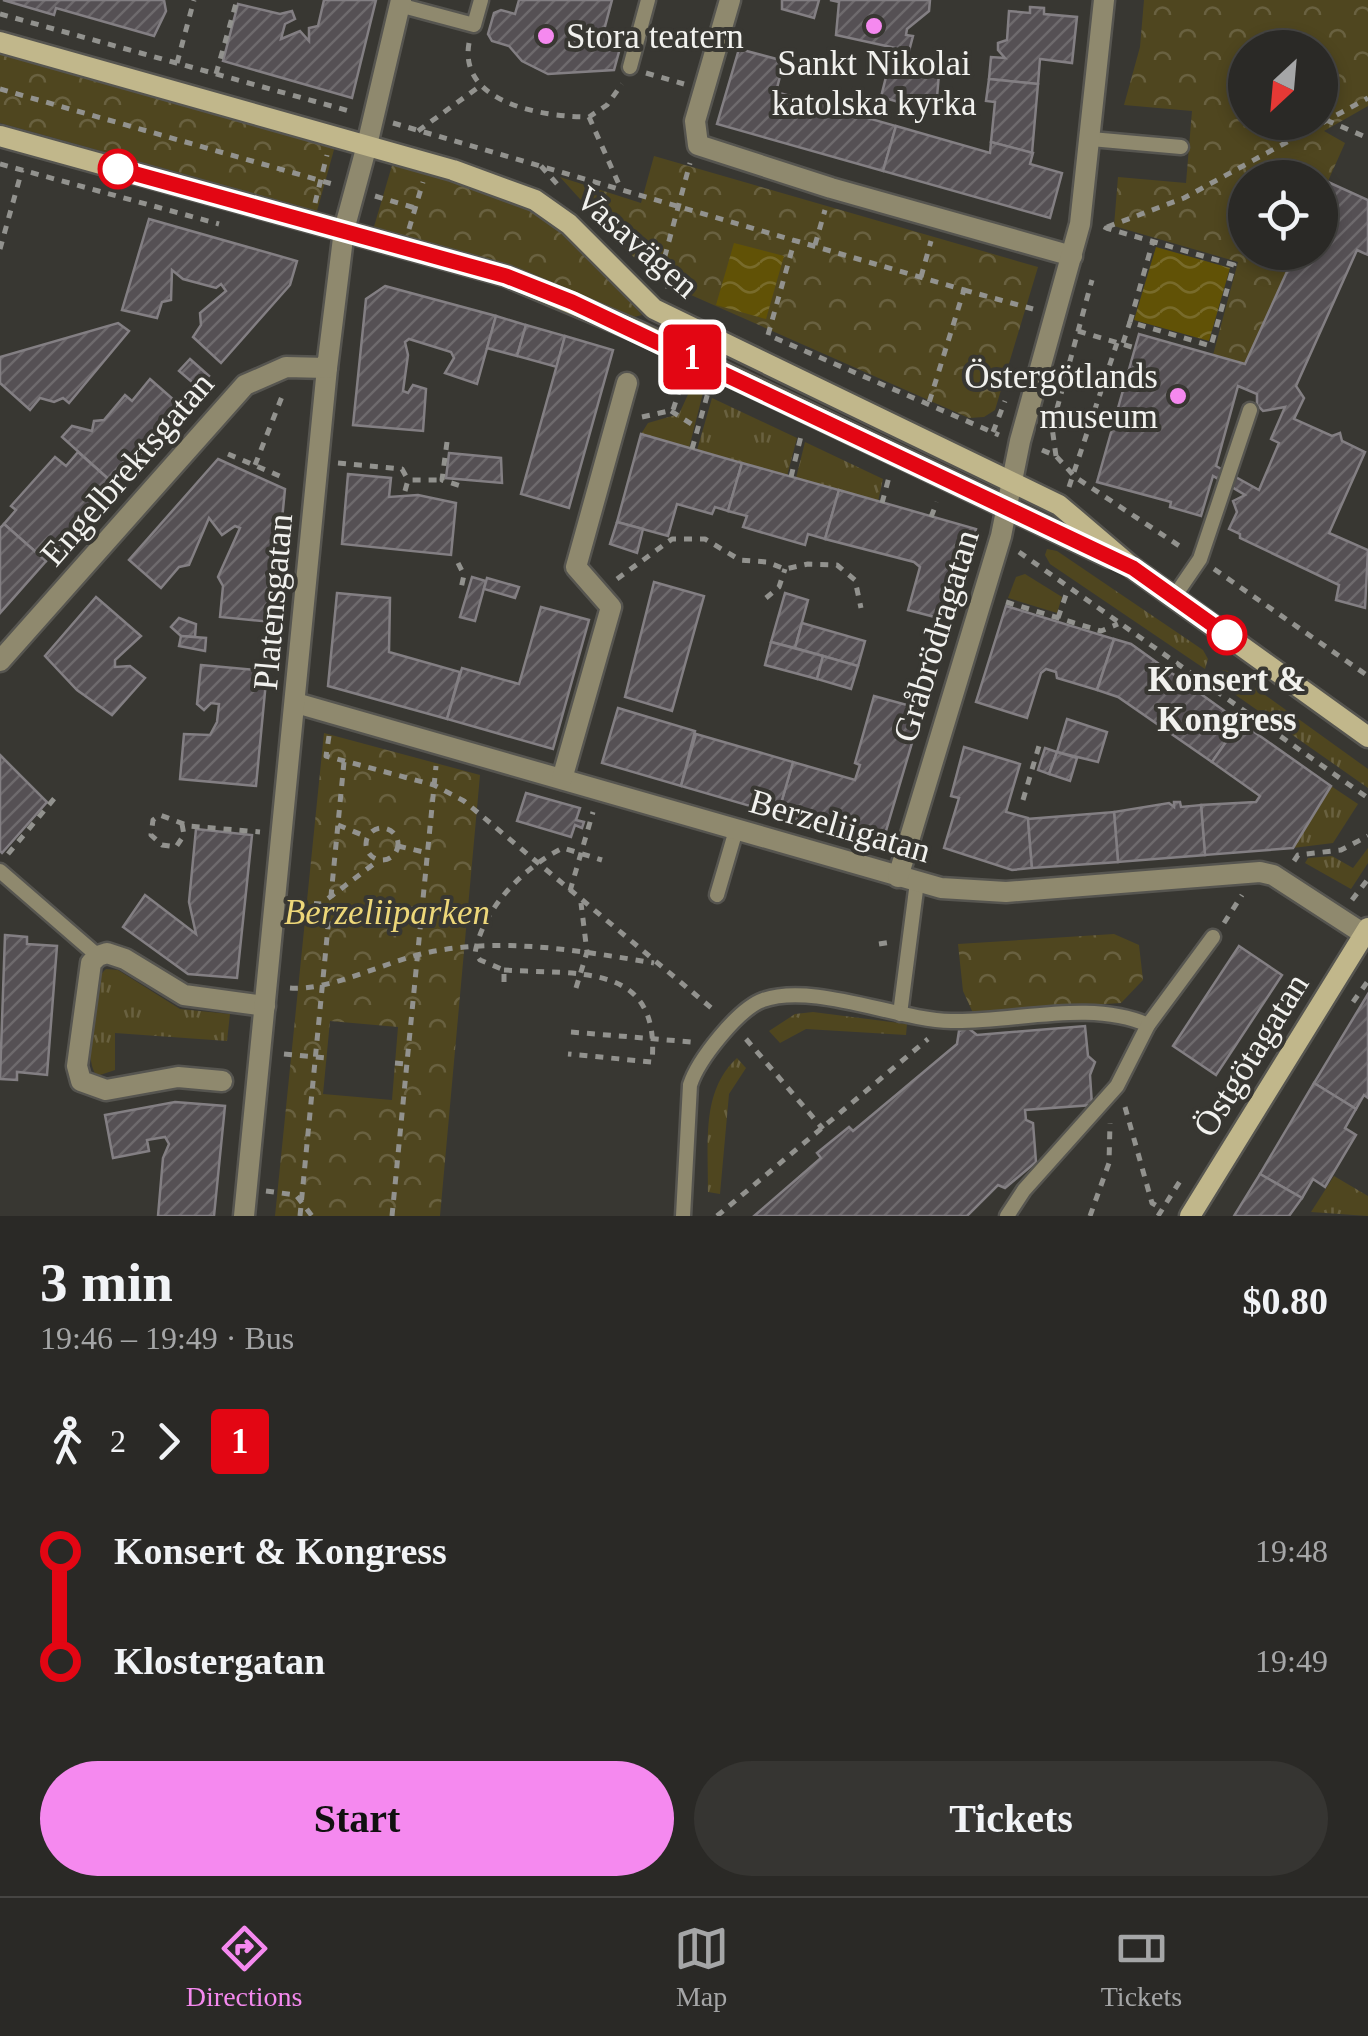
<!DOCTYPE html>
<html lang="en">
<head>
<meta charset="utf-8">
<style>
	:root { --surface:#2a2926; --page:#363532; --text:#f1f3f6; --muted:#a5a6a7; --line:#464543; --accent:#f589ef }
	body { margin:0; font-family:"Times New Roman",serif; background:var(--page); color:var(--text); height:100vh; display:flex; flex-direction:column; font-size:38px; white-space:nowrap }
	* { box-sizing:border-box; margin:0 }
	p { font-size:32px; color:var(--muted) }
	.icon { flex:none; width:55px; height:55px; fill:none; stroke:currentColor; stroke-width:2; stroke-linecap:round; stroke-linejoin:round }
	.map { position:relative; height:1216px; overflow:hidden }
	.side { display:flex; flex-direction:column; background:var(--surface); flex:1 }
	.side>* { flex:none }
	.badge { padding:0 20px; border-radius:8px; font-size:35px; line-height:65px }
	.needle { width:65px; rotate:206deg }
	.fabs { position:absolute; left:1228px; top:30px; display:grid; gap:20px }
	.fabs a { display:grid; place-items:center; width:110px; height:110px; border-radius:50%; background:var(--surface); box-shadow:0 5px 15px #0003,0 0 0 2px var(--line); font-size:50px }
	.map>.badge { position:absolute; translate:-50% -50%; box-shadow:0 0 0 5px #fff }
	.legs { display:flex; align-items:center; gap:15px; height:110px; padding:0 40px; font-size:32px }
	.legs p { margin-inline-start:auto }
	.headline { display:flex; align-items:center; justify-content:space-between; height:170px; padding:0 40px }
	h1 { font-size:55px; font-weight:600; line-height:75px }
	.cta { display:flex; gap:20px; margin-top:auto; padding:20px 40px }
	.cta a { flex:1; height:115px; border-radius:60px; background:var(--accent); color:#111; font-size:40px; font-weight:600; line-height:115px; text-align:center }
	.cta a+a { background:var(--page); color:var(--text) }
	ul { padding:0 40px; list-style:none }
	li { display:flex; align-items:center; gap:35px; height:110px; font-size:38px }
	li i { display:grid; place-items:center; width:15px; height:100%; margin:0 12px; background:currentColor }
	li i::after { content:''; width:25px; height:25px; margin:-12px; border:8px solid; border-radius:50%; background:var(--surface) }
	li p { margin-inline-start:auto }
	li:first-child i { background:linear-gradient(#0000 50%,currentColor 0) }
	li:last-child i { background:linear-gradient(currentColor 50%,#0000 0) }
	.tabs { display:flex; justify-content:space-around; align-items:center; height:140px; border-top:2px solid var(--line); background:var(--surface); font-size:28px; color:var(--muted) }
	.tabs a { display:grid; justify-items:center; gap:5px }
	.tabs .selected { color:var(--accent) }
	.map>svg:first-child { display:block }
	.grass { fill:url(#grass-tufts) }
	.park { fill:url(#park-crowns); fill-rule:evenodd }
	.water { fill:url(#water-waves) }
	.building { fill:url(#building-hatch); stroke:#837f83; stroke-width:2.5; fill-rule:evenodd }
	.lines { fill:none; stroke-linecap:round; stroke-linejoin:round }
	.service-casing { stroke:#565550; stroke-width:19 }
	.minor-casing { stroke:#565550; stroke-width:25 }
	.tertiary-casing { stroke:#565550; stroke-width:25 }
	.secondary-casing { stroke:#565550; stroke-width:25 }
	.path { stroke:#92928e; stroke-width:5; stroke-dasharray:8 8; stroke-linecap:butt }
	.service { stroke:#8f896e; stroke-width:14 }
	.minor { stroke:#8f896e; stroke-width:20 }
	.tertiary { stroke:#8f896e; stroke-width:20 }
	.secondary { stroke:#c1b78b; stroke-width:20 }
	.line-1-casing { stroke:#fff; stroke-width:22 }
	.line-1 { stroke:#e30613; stroke-width:15 }
	.poi-dot { fill:#f589ef; stroke:#383732; stroke-width:4 }
	.stop-1-dot { fill:#fff; stroke:#e30613; stroke-width:5 }
	.labels { text-anchor:middle; dominant-baseline:central; stroke-width:8; stroke-linejoin:round; paint-order:stroke }
	.poi-label { font-size:35px; fill:#f1f1ee; stroke:#383732; text-anchor:start }
	.street-label { font-size:35px; fill:#f1f1ee; stroke:#383732 }
	.stop-label { font-size:35px; font-weight:bold; fill:#f1f1ee; stroke:#383732 }
	.park-label { font-size:35px; font-style:italic; fill:#edd779; stroke:#383732 }
</style>
</head>
<body>
<div class="map">
<svg width="1368" height="1216" viewBox="0 0 1368 1216">
	<defs>
		<pattern id="grass-tufts" width="24" height="20" patternUnits="userSpaceOnUse" patternTransform="scale(2.5)"><rect width="24" height="20" fill="#4f461f"/><path d="M3 7l-1-3M5 7V3M7 7l1-3M15 17l-1-3M17 17v-4M19 17l1-3" fill="none" stroke="#696140"/></pattern>
		<pattern id="park-crowns" width="20" height="18" patternUnits="userSpaceOnUse" patternTransform="scale(2.5)"><rect width="20" height="18" fill="#4f461f"/><path d="M2 6a3 3 0 1 1 6 0M12 15a3 3 0 1 1 6 0" fill="none" stroke="#696140"/></pattern>
		<pattern id="water-waves" width="16" height="10" patternUnits="userSpaceOnUse" patternTransform="scale(2.5)"><rect width="16" height="10" fill="#615206"/><path d="M0 5q4-4 8 0t8 0" fill="none" stroke="#786b2b"/></pattern>
		<pattern id="building-hatch" width="6" height="6" patternUnits="userSpaceOnUse" patternTransform="scale(2.5)"><rect width="6" height="6" fill="#555054"/><path d="M-1 1l2-2M0 6l6-6M5 7l2-2" fill="none" stroke="#6e6a6d"/></pattern>
	</defs>
	<rect width="100%" height="100%" fill="#383732"/>
	<g class="grass">
		<polygon points="691,388 703,393 689,448 641,434 648,423 679,414"/>
		<polygon points="712,398 797,438 787,476 697,450"/>
		<polygon points="805,442 883,479 878,502 796,478"/>
		<polygon points="1047,549 1057,551 1203,650 1208,659 1205,669 1050,564 1045,555"/>
		<polygon points="1025,574 1062,597 1057,613 1008,598 1016,577"/>
		<polygon points="1223,670 1233,672 1368,769 1368,788 1220,684 1216,679"/>
		<polygon points="1331,786 1358,804 1333,843 1293,848"/>
		<polygon points="1368,848 1368,863 1351,889 1305,863 1308,858 1332,856 1353,868"/>
		<path d="M106,969L118,970L180,1009L230,1014L227,1041L115,1033V1070L97,1076C83,1063 90,980 106,969Z"/>
		<polygon points="813,1012 907,1024 906,1035 806,1029 780,1043 769,1031 795,1014"/>
		<path d="M737,1058L746,1068L729,1094L720,1194L708,1192C709,1145 700,1092 737,1058Z"/>
		<polygon points="1334,1176 1368,1196 1368,1216 1311,1212"/>
	</g>
	<g class="park">
		<path d="M1144,0H1368V106L1324,131L1345,143L1320,199V178H1245V252L1296,253L1245,364L1213,355L1238,262L1114,226L1118,177L1186,183L1192,111L1124,105L1140,47ZM1245,48H1320V122H1245Z"/>
		<polygon points="0,53 335,146 317,211 0,123"/>
		<polygon points="654,156 1038,267 995,410 984,417 969,418 666,284 629,253 560,177 641,203"/>
		<polygon points="393,162 510,197 560,226 642,315 634,317 515,269 373,230"/>
		<path d="M324,733L480,775L440,1216H275ZM330,1021L398,1027L392,1100L323,1094Z"/>
		<polygon points="1114,934 1139,945 1143,980 1121,1003 973,1013 963,991 958,944"/>
	</g>
	<g class="water">
		<polygon points="734,243 784,256 766,319 716,305"/>
		<polygon points="1156,247 1230,268 1209,341 1134,320"/>
	</g>
	<g class="building">
		<polygon points="3,0 164,0 166,11 154,36 56,8 54,15"/>
		<polygon points="324,0 376,0 352,98 223,61 238,4 280,14 292,11 295,19 285,24 281,39 300,31 309,41 309,28 318,26"/>
		<polygon points="519,0 612,0 602,38 620,48 614,70 548,74 522,61 509,46 492,41 488,34 494,13 501,10 515,14"/>
		<polygon points="782,0 819,0 814,18 782,9"/>
		<polygon points="830,0 930,0 929,11 907,29 906,35 913,36 909,51 836,35 839,2"/>
		<polygon points="1030,7 1044,8 1044,14 1077,17 1072,63 1040,59 1038,84 989,79 991,57 1005,58 998,50 998,43 1007,40 1009,11 1030,13"/>
		<polygon points="739,49 784,61 776,92 896,126 883,171 717,124"/>
		<polygon points="889,65 939,74 937,97 905,95 902,103 881,97"/>
		<polygon points="989,79 1038,84 1032,153 991,142 995,102 986,101"/>
		<polygon points="896,126 990,153 991,142 1033,153 1030,164 1062,173 1050,218 883,171"/>
		<path d="M1328,182L1368,200V255L1357,250L1296,386L1304,398L1294,419L1332,436L1340,433L1342,441L1365,452L1329,533L1368,550L1365,608L1336,600L1339,585L1240,538V534L1229,529L1237,512L1233,501L1245,495L1213,476L1201,516L1170,507L1171,502L1097,482L1139,334L1245,364L1296,252H1320V199ZM1238,386L1257,394V405L1263,411L1285,407L1271,439L1279,443L1259,490L1216,466Z"/>
		<polygon points="149,219 297,261 290,285 221,363 193,337 201,325 200,313 226,291 221,284 216,288 183,279 172,270 171,300 162,302 157,318 122,310"/>
		<polygon points="385,286 496,316 477,384 445,373 454,358 451,352 409,339 405,342 408,355 403,391 408,393 413,385 426,389 423,431 353,425 366,299"/>
		<polygon points="496,316 526,325 517,356 487,348"/>
		<polygon points="118,323 129,331 69,403 63,398 54,402 40,398 30,410 0,383 0,357"/>
		<polygon points="526,325 565,336 557,367 517,356"/>
		<polygon points="565,336 613,350 569,508 521,494"/>
		<polygon points="190,359 209,376 199,388 179,371"/>
		<polygon points="150,379 182,407 114,484 62,437 72,426 92,431 94,421 104,420 125,395 132,401"/>
		<polygon points="641,434 742,463 728,511 715,507 712,514 677,504 668,536 617,522"/>
		<polygon points="78,452 114,484 46,561 4,524 16,510 11,506 55,457 66,466"/>
		<polygon points="449,453 501,458 502,483 446,478"/>
		<polygon points="218,459 285,489 272,622 220,617 223,586 218,577 240,528 235,526 222,535 209,518 189,565 179,567 161,588 129,560"/>
		<polygon points="742,463 839,490 825,539 808,534 805,545 743,527 747,516 728,511"/>
		<polygon points="348,474 391,478 389,497 418,495 456,503 451,555 342,544"/>
		<polygon points="839,490 976,529 950,621 908,610 920,567 914,562 825,539"/>
		<polygon points="617,522 643,529 637,553 610,544"/>
		<polygon points="4,524 46,561 0,613 0,528"/>
		<polygon points="472,577 486,581 475,621 460,617"/>
		<polygon points="487,578 519,587 515,598 484,589"/>
		<polygon points="654,582 704,596 672,711 625,697"/>
		<polygon points="337,593 390,598 389,652 460,672 447,719 328,686"/>
		<polygon points="785,593 808,600 795,648 771,642"/>
		<polygon points="96,597 141,636 115,660 115,667 130,666 145,678 112,715 77,690 45,656"/>
		<polygon points="1006,606 1114,639 1097,690 1057,678 1056,672 1046,669 1041,673 1027,718 976,702"/>
		<polygon points="541,607 589,620 553,749 447,719 462,668 519,684"/>
		<polygon points="179,618 196,624 195,637 181,636 171,627"/>
		<polygon points="802,623 865,641 858,666 795,648"/>
		<polygon points="181,636 206,638 205,651 179,646"/>
		<polygon points="1114,639 1131,644 1240,722 1212,762 1118,697 1097,690"/>
		<polygon points="771,642 823,656 817,679 765,665"/>
		<polygon points="823,656 858,666 851,689 817,679"/>
		<polygon points="201,665 267,671 256,786 180,779 184,734 210,735 217,722 219,704 211,703 204,710 197,704"/>
		<polygon points="874,696 922,709 883,841 778,814 793,762 855,780 860,765 855,763"/>
		<polygon points="618,708 695,731 681,786 602,763"/>
		<polygon points="1067,719 1107,732 1098,762 1057,752"/>
		<polygon points="1240,722 1331,786 1293,848 1205,855 1201,805 1256,802 1260,796 1212,762"/>
		<polygon points="696,734 793,762 778,814 681,786"/>
		<polygon points="964,747 1020,764 1006,812 1028,818 1032,868 1012,870 944,848 959,798 951,796"/>
		<polygon points="1045,748 1057,752 1049,774 1038,770"/>
		<polygon points="1057,752 1077,758 1070,781 1049,774"/>
		<polygon points="0,755 47,802 2,853 0,851"/>
		<polygon points="526,793 580,808 576,820 584,822 582,828 575,825 571,837 517,821"/>
		<polygon points="1174,802 1180,802 1181,807 1201,805 1205,855 1118,862 1114,812 1169,803 1174,807"/>
		<polygon points="1114,812 1118,862 1032,868 1028,819"/>
		<polygon points="196,829 252,835 237,978 188,974 123,927 145,895 196,934 189,902"/>
		<polygon points="5,935 27,937 27,944 57,946 47,1075 17,1072 17,1080 0,1079"/>
		<polygon points="1239,946 1282,975 1216,1075 1173,1046"/>
		<polygon points="1368,994 1368,1098 1364,1095 1356,1109 1314,1083"/>
		<polygon points="1085,1026 1088,1056 1095,1062 1090,1075 1092,1105 1025,1110 1026,1120 1033,1123 1036,1162 1005,1188 998,1185 967,1216 754,1216 821,1158 817,1153 849,1127 853,1131 957,1044 959,1031 968,1028 977,1035"/>
		<polygon points="1314,1083 1356,1109 1345,1128 1356,1135 1325,1187 1313,1179 1302,1198 1260,1174"/>
		<polygon points="175,1102 225,1106 214,1216 158,1216 163,1158 169,1144 165,1137 147,1140 149,1151 113,1158 105,1115"/>
		<polygon points="1260,1174 1302,1198 1289,1216 1234,1216"/>
	</g>
	<g class="lines">
		<defs>
			<g id="service">
				<polyline points="399,5 474,25 481,0"/>
				<polyline points="630,67 648,0"/>
				<polyline points="1091,139 1181,147"/>
				<polyline points="1174,597 1200,559 1250,410"/>
				<polyline points="0,871 98,956"/>
				<polyline points="717,895 736,830"/>
				<polyline points="900,1014 917,882"/>
				<path d="M683,1216L690,1085C698,1060 738,1009 763,1000C813,982 898,1020 951,1021C1013,1023 1090,999 1148,1025"/>
				<polyline points="1007,1216 1024,1190 1117,1086 1148,1025 1213,937"/>
			</g>
			<g id="minor">
				<polyline points="730,0 695,121 698,145 831,188 1072,256"/>
				<polyline points="367,145 401,0"/>
				<polyline points="296,703 941,888 1006,892 1260,872 1273,875 1364,934"/>
				<polyline points="562,779 611,607 576,567 627,383"/>
				<polyline points="898,877 1001,536 1020,441 1080,224 1104,0"/>
				<polyline points="222,1081 178,1077 106,1090 81,1081 77,1066 91,963 98,956 107,953 125,959 184,995 265,1006"/>
				<polyline points="244,1216 327,368"/>
			</g>
			<polyline id="tertiary" points="0,661 245,385 286,367 327,368 344,230 367,145"/>
			<g id="secondary">
				<polyline points="0,42 453,170 535,200 569,224 654,309 1059,505 1133,568 1368,737"/>
				<polyline points="0,136 506,276 639,332 1109,557"/>
				<polyline points="1190,1216 1368,928"/>
			</g>
		</defs>
		<use href="#service" class="service-casing"/>
		<use href="#minor" class="minor-casing"/>
		<use href="#tertiary" class="tertiary-casing"/>
		<use href="#secondary" class="secondary-casing"/>
		<g class="path">
			<polyline points="0,14 353,112"/>
			<path d="M469,43C458,104 545,117 589,117L607,105L622,84"/>
			<polyline points="177,63 194,0"/>
			<polyline points="646,73 684,84"/>
			<polyline points="216,74 237,0"/>
			<polyline points="0,89 336,185"/>
			<polyline points="589,117 621,189"/>
			<polyline points="1326,120 1368,138"/>
			<polyline points="393,123 964,290 928,406"/>
			<polyline points="418,131 480,86"/>
			<polyline points="0,164 219,224"/>
			<polyline points="541,166 557,184"/>
			<polyline points="375,196 415,208"/>
			<polyline points="315,203 327,155"/>
			<polyline points="1107,227 1184,198 1368,98"/>
			<polyline points="409,229 423,182"/>
			<polyline points="1105,230 1106,228 1234,265 1211,346 1130,322 1153,241"/>
			<polyline points="815,245 825,210"/>
			<polyline points="0,249 22,170"/>
			<polyline points="921,277 931,241"/>
			<polyline points="668,288 662,267 690,163"/>
			<polyline points="964,290 1033,309"/>
			<polyline points="1078,331 1135,348"/>
			<polyline points="768,335 795,239"/>
			<polyline points="775,338 999,435"/>
			<polyline points="1123,343 1130,322"/>
			<polyline points="671,411 698,428"/>
			<polyline points="642,417 673,410 683,379"/>
			<polyline points="993,432 1005,401"/>
			<polyline points="447,442 442,480 461,486"/>
			<polyline points="692,449 709,389"/>
			<polyline points="1042,450 1056,456 1075,477 1184,549"/>
			<polyline points="228,454 282,477"/>
			<polyline points="1056,456 1052,427 1092,280"/>
			<polyline points="338,463 402,469 408,480"/>
			<polyline points="255,465 283,394"/>
			<polyline points="791,477 801,436"/>
			<polyline points="1069,487 1117,343"/>
			<polyline points="405,491 408,480 442,480"/>
			<polyline points="882,503 889,477"/>
			<polyline points="931,517 937,502"/>
			<polyline points="1019,552 1368,798"/>
			<polyline points="458,563 464,575 460,593"/>
			<polyline points="1214,569 1368,676"/>
			<polyline points="617,579 672,539 705,539 740,560 767,562 785,569 808,564 837,565 855,580 861,608"/>
			<polyline points="766,598 779,587 785,569"/>
			<polyline points="1006,602 1101,631 1118,624"/>
			<polyline points="1058,618 1068,589"/>
			<polyline points="329,736 326,756 434,785 464,801 715,1011"/>
			<polyline points="1023,800 1039,746"/>
			<polyline points="182,824 184,835 176,847 162,845 151,835 153,820 160,815 189,826 260,832"/>
			<polyline points="338,825 367,837"/>
			<circle cx="382" cy="844" r="16"/>
			<polyline points="398,846 428,853"/>
			<polyline points="8,854 58,794"/>
			<polyline points="1294,861 1298,855 1341,850 1368,836"/>
			<polyline points="570,891 593,812"/>
			<polyline points="1352,900 1368,879"/>
			<polyline points="298,902 321,904 379,860"/>
			<polyline points="1224,923 1242,895"/>
			<polyline points="879,944 892,942"/>
			<path d="M504,970C577,975 661,961 652,1062L568,1054"/>
			<path d="M504,982V970L480,960L475,953C483,908 524,867 563,848L602,860"/>
			<path d="M290,988C331,991 386,961 430,952C505,937 581,951 654,963"/>
			<polyline points="576,988 587,952 581,903"/>
			<polyline points="1353,1002 1368,981"/>
			<polyline points="571,1032 692,1042"/>
			<polyline points="746,1039 823,1129"/>
			<polyline points="284,1054 326,1058"/>
			<polyline points="395,1063 407,1064"/>
			<polyline points="1125,1107 1152,1203 1162,1209"/>
			<polyline points="266,1191 296,1195 312,1216"/>
			<polyline points="300,1216 344,762"/>
			<polyline points="392,1216 436,766"/>
			<polyline points="717,1216 928,1039"/>
			<polyline points="1090,1216 1109,1163 1110,1123"/>
			<polyline points="1158,1216 1182,1178"/>
		</g>
		<use href="#service" class="service"/>
		<use href="#minor" class="minor"/>
		<use href="#tertiary" class="tertiary"/>
		<use href="#secondary" class="secondary"/>
	</g>
	<g class="lines">
		<defs>
			<polyline id="line-1" points="118,169 506,276 572,302 1133,568 1227,635"/>
		</defs>
		<use href="#line-1" class="line-1-casing"/>
		<use href="#line-1" class="line-1"/>
	</g>
	<g class="poi-dot">
		<circle cx="874" cy="26" r="10"/>
		<circle cx="546" cy="36" r="10"/>
		<circle cx="1178" cy="396" r="10"/>
	</g>
	<g class="stop-1-dot">
		<circle cx="118" cy="169" r="18"/>
		<circle cx="1227" cy="635" r="18"/>
	</g>
	<g class="labels">
		<g class="poi-label">
			<text x="566" y="36">Stora teatern</text>
			<text x="874" y="63" text-anchor="middle">Sankt Nikolai<tspan x="874" dy="40">katolska kyrka</tspan></text>
			<text x="1158" y="376" text-anchor="end">Östergötlands<tspan x="1158" dy="40">museum</tspan></text>
		</g>
		<g class="street-label">
			<text transform="translate(637 242) rotate(41)">Vasavägen</text>
			<text transform="translate(127 469) rotate(-49)">Engelbrektsgatan</text>
			<text transform="translate(273 602) rotate(-85)">Platensgatan</text>
			<text transform="translate(936 636) rotate(-73)">Gråbrödragatan</text>
			<text transform="translate(840 826) rotate(16)">Berzeliigatan</text>
			<text transform="translate(1251 1055) rotate(-58)">Östgötagatan</text>
		</g>
		<g class="stop-label">
			<text x="1227" y="679">Konsert &amp;<tspan x="1227" dy="40">Kongress</tspan></text>
		</g>
		<g class="park-label">
			<text x="387" y="912">Berzeliiparken</text>
		</g>
	</g>
</svg>
<div class="fabs">
<a><svg class="needle" viewBox="-14 -14 28 28"><path d="M0-13l5 13h-10z" fill="#e53935"/><path d="M0 13l5-13h-10z" fill="#a5a6a7"/></svg></a>
<a><svg class="icon" aria-label="locate" viewBox="0 0 24 24"><circle cx="12" cy="12" r="6"/><path d="M12 2v4M12 18v4M2 12h4M18 12h4"/></svg></a>
</div>
<b class="badge" style="left:692px;top:357px;background:#e30613;color:#fff">1</b>
</div>
<section class="side">
<div class="headline"><div><h1>3 min</h1><p>19:46 – 19:49 · Bus</p></div><b>$0.80</b></div>
<div class="legs"><svg class="icon" aria-label="walk" viewBox="0 0 24 24"><circle cx="13" cy="4" r="2"/><path d="M13 8l-2 6 4 7M11 14l-3 7M7 12l3-4h3l4 4"/></svg>2<svg class="icon" aria-label="forward" viewBox="0 0 24 24"><path d="M9 5l7 7-7 7"/></svg><b class="badge" style="background:#e30613;color:#fff">1</b></div>
<ul>
<li><i style="color:#e30613"></i><b>Konsert &amp; Kongress</b><p>19:48</p></li>
<li><i style="color:#e30613"></i><b>Klostergatan</b><p>19:49</p></li>
</ul>
<div class="cta"><a>Start</a><a>Tickets</a></div>
</section>
<nav class="tabs">
<a class="selected"><svg class="icon" aria-label="directions" viewBox="0 0 24 24"><path d="M12 3l9 9-9 9-9-9zM9 14v-3h6M13 9l2 2-2 2"/></svg>Directions</a>
<a><svg class="icon" aria-label="map" viewBox="0 0 24 24"><path d="M3 6l6-2 6 2 6-2v14l-6 2-6-2-6 2zM9 4v14M15 6v14"/></svg>Map</a>
<a><svg class="icon" aria-label="tickets" viewBox="0 0 24 24"><path d="M3 7h18v10H3zM15 7v10"/></svg>Tickets</a>
</nav>
</body>
</html>
